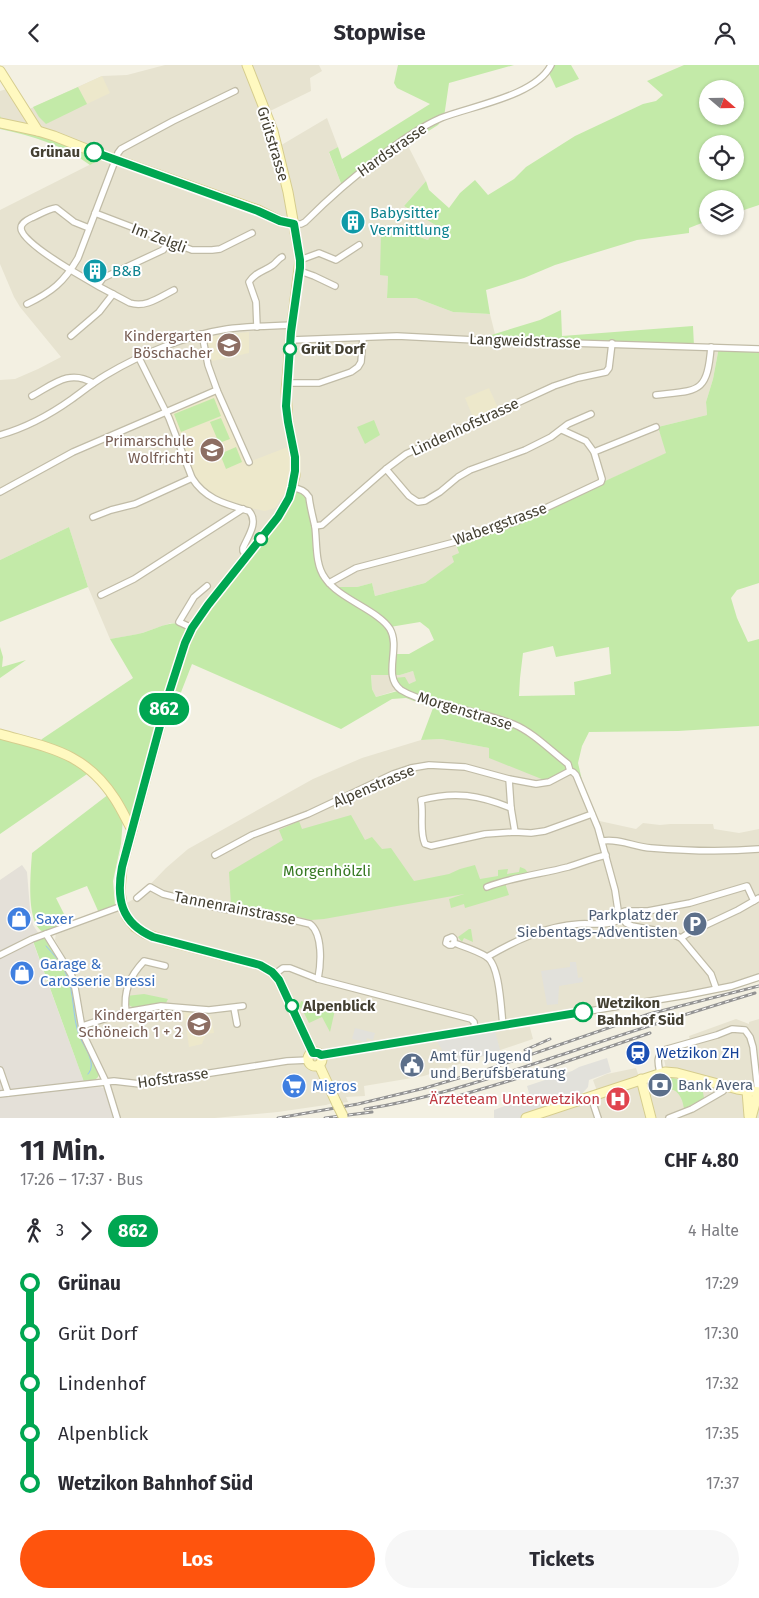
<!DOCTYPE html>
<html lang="de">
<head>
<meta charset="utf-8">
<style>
	:root { --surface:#fff; --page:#f7f7f7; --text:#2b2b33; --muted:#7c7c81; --accent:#ff540d }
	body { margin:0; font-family:"Fira Sans",sans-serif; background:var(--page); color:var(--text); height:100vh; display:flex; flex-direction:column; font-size:19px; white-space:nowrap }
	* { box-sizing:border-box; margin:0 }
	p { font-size:16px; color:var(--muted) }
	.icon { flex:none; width:28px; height:28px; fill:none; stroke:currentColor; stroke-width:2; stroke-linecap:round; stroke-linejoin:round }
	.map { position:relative; height:1053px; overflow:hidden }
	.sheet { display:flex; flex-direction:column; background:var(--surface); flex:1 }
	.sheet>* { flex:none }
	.badge { padding:0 10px; border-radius:16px; font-size:18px; line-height:32px }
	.needle { width:32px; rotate:110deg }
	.fabs { position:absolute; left:699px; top:15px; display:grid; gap:10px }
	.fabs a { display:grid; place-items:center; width:45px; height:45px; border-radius:50%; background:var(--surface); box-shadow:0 1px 4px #0004; font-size:25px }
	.map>.badge { position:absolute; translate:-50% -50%; box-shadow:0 0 0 2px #fff }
	.legs { display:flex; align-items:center; gap:8px; height:55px; padding:0 20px; font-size:16px }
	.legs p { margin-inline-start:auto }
	.overview { display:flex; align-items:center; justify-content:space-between; height:85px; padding:0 20px }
	h1 { font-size:28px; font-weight:700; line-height:38px }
	.primary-button { display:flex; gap:10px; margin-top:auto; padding:10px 20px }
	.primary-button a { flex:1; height:58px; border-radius:30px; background:var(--accent); color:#fff; font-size:20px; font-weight:700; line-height:58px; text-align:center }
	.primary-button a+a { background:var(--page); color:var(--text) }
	ul { padding:0 20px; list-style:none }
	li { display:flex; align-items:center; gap:18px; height:50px; font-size:19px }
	li i { display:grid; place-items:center; width:8px; height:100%; margin:0 6px; background:currentColor }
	li i::after { content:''; width:12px; height:12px; margin:-6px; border:4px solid; border-radius:50%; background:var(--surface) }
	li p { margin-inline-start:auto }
	li:first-child i { background:linear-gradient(#0000 50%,currentColor 0) }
	li:last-child i { background:linear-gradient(currentColor 50%,#0000 0) }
	header { display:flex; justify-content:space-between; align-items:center; height:65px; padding:0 20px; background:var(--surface); font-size:22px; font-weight:700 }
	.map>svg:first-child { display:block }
	.residential { fill:#e7e3d0 }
	.industrial { fill:#e4e0d8 }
	.education { fill:#ede8cb }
	.green { fill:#c3eaa8; fill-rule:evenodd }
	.parking { fill:#e2e1db }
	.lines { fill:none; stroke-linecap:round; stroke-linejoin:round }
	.stream { stroke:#99c2f5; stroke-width:1 }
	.street-casing { stroke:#c1bca7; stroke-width:8 }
	.secondary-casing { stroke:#d6cd8e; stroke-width:11 }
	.street { stroke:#fff; stroke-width:5.5 }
	.secondary { stroke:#fff9c0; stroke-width:9 }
	.rail-casing { stroke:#939393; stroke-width:3 }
	.rail { stroke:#fff; stroke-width:1; stroke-dasharray:4; stroke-linecap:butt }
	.secondary-bridge-casing { stroke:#d6cd8e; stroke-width:11; stroke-linecap:butt }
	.secondary-bridge { stroke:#fff9c0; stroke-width:9 }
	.line-1-casing { stroke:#fff; stroke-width:11 }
	.line-1 { stroke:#00a651; stroke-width:8 }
	.stop-1-dot { fill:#fff; stroke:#00a651; stroke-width:2.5 }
	.labels { text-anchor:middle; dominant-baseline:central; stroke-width:4; stroke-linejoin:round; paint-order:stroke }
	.street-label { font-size:15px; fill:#444032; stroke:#fff }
	.stop-label { font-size:15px; font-weight:bold; fill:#444032; stroke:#fff; text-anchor:start }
	.culture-label { font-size:15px; fill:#0d838f; stroke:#fff; text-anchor:start }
	.education-label { font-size:15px; fill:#785e54; stroke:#fff; text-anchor:end }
	.park-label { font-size:15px; fill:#377923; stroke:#fff }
	.service-label { font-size:15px; fill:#4e5e75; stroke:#fff; text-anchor:start }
	.shop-label { font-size:15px; fill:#366cbe; stroke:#fff; text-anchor:start }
	.transit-label { font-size:15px; fill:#164399; stroke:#fff; text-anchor:start }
	.health-label { font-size:15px; fill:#be3a42; stroke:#fff; text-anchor:end }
</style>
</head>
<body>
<header><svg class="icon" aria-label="back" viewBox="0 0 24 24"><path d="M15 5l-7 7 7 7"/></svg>Stopwise<svg class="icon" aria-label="person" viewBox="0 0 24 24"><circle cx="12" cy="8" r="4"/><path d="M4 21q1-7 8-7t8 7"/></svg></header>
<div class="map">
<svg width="759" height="1053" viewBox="0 0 759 1053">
	<rect width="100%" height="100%" fill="#f3f0e2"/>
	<g class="residential">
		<polygon points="165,0 319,0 322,6 310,13 311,26 266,48 278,82 327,53 338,82 329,88 342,121 404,73 426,116 404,141 437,161 428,175 414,169 380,209 388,211 387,233 416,233 453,247 490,249 495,269 477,274 719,282 713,314 706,337 707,350 658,362 667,388 518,456 455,478 459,488 455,497 425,518 375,531 372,518 357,522 334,522 247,492 243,488 187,560 171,558 139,569 110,574 88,522 69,462 0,495 0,315 15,314 38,304 61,292 20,242 14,232 0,199 0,145 99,95 2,58 0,50 0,26 10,23 25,46 102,11 127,10"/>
		<polygon points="413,606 417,617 409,619 401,624 376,632 372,624 371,610 400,610"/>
		<polygon points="441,674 489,683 573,707 595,755 636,764 643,758 660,760 670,759 713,759 714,764 739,768 759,764 759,916 690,933 529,959 533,974 424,1011 364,1021 365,1031 346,1032 348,1037 334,1039 332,1038 326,1040 278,1047 215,1053 119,1053 112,1025 85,964 72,905 55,875 56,868 116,846 115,840 118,836 125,839 139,831 166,803 188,784 313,714 362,693 421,675"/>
		<polygon points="736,954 749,959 749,957 759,954 759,1053 515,1053 597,1026 593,1015 607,1009 636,1003 639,1012 666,1003 664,995 666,991 692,982 689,971"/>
	</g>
	<polygon class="industrial" points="22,800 27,807 30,844 33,860 39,869 46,867 45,873 41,873 33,877 84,1017 85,1023 100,1022 104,1023 116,1053 0,1053 0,815"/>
	<g class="education">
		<polygon points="102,11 110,28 87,39 78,22"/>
		<polygon points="249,267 249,288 212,296 206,272"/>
		<polygon points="489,323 499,345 475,357 465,333"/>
		<polygon points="217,325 249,397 293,380 295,392 289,433 283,430 275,443 265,446 250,443 243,444 218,436 195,419 165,347"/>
		<polygon points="184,947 211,951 214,968 206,969 202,979 189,982"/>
	</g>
	<g class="green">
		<polygon points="398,0 514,0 449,18 444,52 438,60 408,79 404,74 342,121 329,87 338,82 342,94 430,39 397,23 394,18"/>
		<polygon points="551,0 571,0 579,14 556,23 548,6"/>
		<path d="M684,0H759V140L735,148V134H708L707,156L689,163V168L637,175L555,200L524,213L486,225L490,249L453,247L416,233H387L388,211L380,210L381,167C399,165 412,169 428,175L437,161L404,141L426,116L429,125L449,143L460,128L475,115L488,130L514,114L526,102L575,71L643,39L656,36L663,30L647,16ZM708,24H735V51H708ZM708,79H735V106H708Z"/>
		<polygon points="78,22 87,39 46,59 39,52 33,42"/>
		<path d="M0,50L2,58L105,91L103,96L99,95L90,100C63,80 33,71 0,64Z"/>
		<polygon points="561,245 562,271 693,261 694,281 475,275 540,255"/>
		<path d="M719,282L759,284V518L737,525L731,533L737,553L748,577L759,574V661L678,666L589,667L582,681L578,698L582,715H578L573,707L549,717L489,693V683L441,674L421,675L433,643L406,633L392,634L341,664L192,599L178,635L168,631L132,765L90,707L0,769V669L38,680L42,674L133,613L110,574C119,572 129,571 138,569C155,565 170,554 187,560L244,488L247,491L292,422L307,428L323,511L334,522H357L372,518L375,531L425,518L454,497L452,491L459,488L455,477L518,456L666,388L658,362L707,350L706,337L713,314ZM420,557L429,564L434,575L409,589H394L390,562ZM553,581L556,592L609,582L611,609L574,617L575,630L519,631L520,613L523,588ZM413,606L416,616L409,619L405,612L393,613L401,625L376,632L372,624L371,610H400Z"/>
		<polygon points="214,333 221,351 181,367 174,349"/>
		<polygon points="221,353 230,374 219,378 210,357"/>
		<polygon points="374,355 380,370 365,379 357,362"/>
		<polygon points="236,382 242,397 226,404 220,389"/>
		<polygon points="69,462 88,522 0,557 0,495"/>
		<polygon points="0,582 3,592 2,602 26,595 0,613"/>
		<path d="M109,729L123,753L121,779L113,816L115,840L99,848L87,821L56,833L69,859L44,867C25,860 31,805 32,788Z"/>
		<polygon points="351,750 365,775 372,772 382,784 391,783 414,816 449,809 460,804 475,800 480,814 498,811 498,805 508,804 507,809 519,807 520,802 525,804 530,810 505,818 509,830 465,843 464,839 451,843 449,834 464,829 324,854 311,855 261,843 231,840 229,807 283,775 279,765 299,756 302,764"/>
		<polygon points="469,864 471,864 473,877 464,873 462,877 458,872"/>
		<path d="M41,873L48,875L71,912L82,971L99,1009C98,1016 91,1016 84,1017L33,876Z"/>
		<polygon points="144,929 168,934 166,938 134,943 127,939 126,931"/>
		<polygon points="301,936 335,945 330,967 322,952 309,958 303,946 298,940 298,938 300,939"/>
		<path d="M673,1013L702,1022L704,1033L684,1044C683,1035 679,1024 668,1024L666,1014Z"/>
	</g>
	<g class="parking">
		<polygon points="570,897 576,897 578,913 582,912 583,917 559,921 558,939 547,940 541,906 570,902"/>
		<polygon points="355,963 375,968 373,975 367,973 366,977 352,974"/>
		<polygon points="495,966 500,985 478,993 449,997 437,976"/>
		<polygon points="607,993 611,1007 589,1015 588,1022 580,1031 521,1053 494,1053 494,1045 523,1034 529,1028 527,1021 572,1006 579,1002"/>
	</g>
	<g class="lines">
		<path class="stream" d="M46,881C54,890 62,898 66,909C75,928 72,951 79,970C83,981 98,998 88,1009"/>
		<defs>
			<g id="street">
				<polyline points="95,148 192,185 212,185 220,184 252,168"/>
				<path d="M294,159H301L305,157C329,133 353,112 380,92C399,77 418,63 441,53C471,41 536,31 551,0"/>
				<path d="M89,163L74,157L56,143C47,144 39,150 31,153C27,155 21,158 21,163C21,181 112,229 130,238C146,243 160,232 174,225"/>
				<polyline points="300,195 319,188 336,195 359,180"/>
				<polyline points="300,206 314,211 335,221"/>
				<polyline points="98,220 103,213 163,185 169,177"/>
				<path d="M27,239C52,227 64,217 78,193L118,88L121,84L173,56L235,26"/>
				<path d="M257,262L256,237L249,217C255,207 265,206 273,200C277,197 278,194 282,192"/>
				<polyline points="202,269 208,300 217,325 249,397"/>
				<polyline points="71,271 99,247 113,229"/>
				<polyline points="291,275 397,271 475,275 759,284"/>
				<path d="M139,293L169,353L192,413C206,435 226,439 249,446C259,457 248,471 243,483V486L247,492"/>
				<polyline points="287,318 319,318 351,307 358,302 361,297 363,273"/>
				<path d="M656,330C699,325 707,329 711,282"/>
				<path d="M32,331C54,319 69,304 93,318"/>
				<path d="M0,370C25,363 51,349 72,334C83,326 94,317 106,310C141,289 187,270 227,264C248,261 271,261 292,260"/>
				<polyline points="594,387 656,362"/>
				<polyline points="386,404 409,431 418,437 425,436 440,427 458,412 470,405 525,385 551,372 568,359 591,349"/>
				<path d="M292,422C299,424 305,425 309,432C310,442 313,452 315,462C317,478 315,500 325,513C339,534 378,545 390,564C401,583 382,611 401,625C412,632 427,636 440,639C464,645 490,650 513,659C533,667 551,686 568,699L570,706L573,707L576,710L598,763L615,825L618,845L620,851L626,858L632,861L670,868L681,873L711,909L716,923"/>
				<polyline points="0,427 73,387 217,325"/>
				<polyline points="93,452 111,445 135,439 192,413"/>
				<polyline points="315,461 322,460 386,404 406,389 554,321 578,313 606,307 609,303 612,278"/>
				<polyline points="329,518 356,503 455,477 518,456 601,417 602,414 594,387 586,376 562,365"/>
				<polyline points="101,530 134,514 243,444"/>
				<polyline points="192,563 179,557 194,532 207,521"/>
				<polyline points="509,714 511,743 515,767"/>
				<path d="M511,743C479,730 455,726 421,735C424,749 419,766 425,779L431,781L485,769L515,767L531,768L545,766L592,749"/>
				<path d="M602,776C618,773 635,782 651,783C687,786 724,787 759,784"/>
				<polyline points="215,790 252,770 308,749 393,709 411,703 429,700 465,702 509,714 536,719 549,717 570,706"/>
				<path d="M487,822C513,812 541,809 568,802C581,798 593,793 606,790"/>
				<path d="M137,833L150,822L163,829L223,844L268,849L310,859C323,869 321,899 318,914"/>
				<polyline points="619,848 625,846 648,846 690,838 747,821 754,836"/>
				<polyline points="46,869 71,909 74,917 83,969 106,1017 117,1053"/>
				<polyline points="681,873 687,869 738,845 759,833"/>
				<path d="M454,878L452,880H449L446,878L447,874L452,872L454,874V878C465,882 478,886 487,892C500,901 501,945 503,960"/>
				<polyline points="0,890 32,874 122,841"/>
				<path d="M487,892C516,875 546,861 579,859C593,858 610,862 621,853"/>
				<polyline points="275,909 283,903 290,903 318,914 471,954 474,957 475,965"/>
				<polyline points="234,943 237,959"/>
				<path d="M126,947C123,926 130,911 144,896L165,901"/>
				<polyline points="82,961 126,947 161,941 209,945 243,941"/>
				<polyline points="321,990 687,930 732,921 759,912"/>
				<polyline points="0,1005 8,1028"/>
				<path d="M660,1008C658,998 656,992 664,985L717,970L732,964L745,965L750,972L753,982L758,1027"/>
				<polyline points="0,1029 114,1016 140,1019 287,996 309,995"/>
				<polyline points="592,1035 598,1053"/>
				<polyline points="669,1053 692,1044 723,1026"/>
			</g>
			<g id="secondary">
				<polyline points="247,0 273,66 277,82 288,127 300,195 291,267 286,326 288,357 295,392 295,411 289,433 278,452 208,540 192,563 185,578 168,631 132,765 122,802 120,826 122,841 127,852 135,862 146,869 167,876 260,900 272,907 279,915 313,988"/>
				<polyline points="0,6 38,66"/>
				<polyline points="0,58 38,66 54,71 94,87 258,145 280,156 294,159"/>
				<path d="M0,669C49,683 85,687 115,734C121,743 126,754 132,765"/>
				<circle cx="315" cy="994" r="7"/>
				<polyline points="319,1000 337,1039"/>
				<polyline points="641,1014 651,1053"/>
				<polyline points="747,1026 749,1051"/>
				<polyline points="526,1053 665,1007 677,1008 737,1024 759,1027"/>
				<polyline points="751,1053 758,1027"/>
			</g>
		</defs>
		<use href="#street" class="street-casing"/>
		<use href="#secondary" class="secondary-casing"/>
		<use href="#street" class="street"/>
		<use href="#secondary" class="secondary"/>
		<defs>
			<g id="rail">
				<polyline points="525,985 550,974"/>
				<polyline points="458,1031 512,1015 650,968"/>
				<path d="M365,1044C436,1033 502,1009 570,987C632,966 693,947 755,928"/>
				<polyline points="278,1053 358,1039 425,1023 486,1005 649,949 759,921"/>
				<polyline points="325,1053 372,1047"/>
			</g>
		</defs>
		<use href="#rail" class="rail-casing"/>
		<use href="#rail" class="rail"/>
		<defs>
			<polyline id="secondary-bridge" points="337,1039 343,1051"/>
		</defs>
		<use href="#secondary-bridge" class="secondary-bridge-casing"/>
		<use href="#secondary-bridge" class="secondary-bridge"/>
	</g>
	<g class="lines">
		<defs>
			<path id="line-1" d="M94,87L258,146L280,156L294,159L300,195V203L291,267L286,341L288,357L295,392V406L292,422L289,433L278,452L208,540L192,563L185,578L168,631L122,802C116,834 121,858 153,872L260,900L272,907L279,915L313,988H318L321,990L583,947"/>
		</defs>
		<use href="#line-1" class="line-1-casing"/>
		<use href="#line-1" class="line-1"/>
	</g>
	<defs>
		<symbol id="building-disc" viewBox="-11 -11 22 22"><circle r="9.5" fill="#0f9aa8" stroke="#fff"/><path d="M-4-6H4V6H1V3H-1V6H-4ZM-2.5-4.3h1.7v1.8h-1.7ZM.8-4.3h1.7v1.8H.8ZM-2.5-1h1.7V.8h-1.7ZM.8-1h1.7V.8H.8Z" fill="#fff"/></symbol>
		<symbol id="school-disc" viewBox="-11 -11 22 22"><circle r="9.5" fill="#8d6e63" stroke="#fff"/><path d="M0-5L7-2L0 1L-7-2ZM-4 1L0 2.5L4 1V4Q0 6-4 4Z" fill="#fff"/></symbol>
		<symbol id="shop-disc" viewBox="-11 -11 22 22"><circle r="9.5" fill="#3f7fe0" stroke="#fff"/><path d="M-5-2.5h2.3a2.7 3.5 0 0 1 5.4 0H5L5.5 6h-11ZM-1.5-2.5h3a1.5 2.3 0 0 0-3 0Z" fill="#fff"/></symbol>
		<symbol id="parking-disc" viewBox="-11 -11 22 22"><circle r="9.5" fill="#5c6f8a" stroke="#fff"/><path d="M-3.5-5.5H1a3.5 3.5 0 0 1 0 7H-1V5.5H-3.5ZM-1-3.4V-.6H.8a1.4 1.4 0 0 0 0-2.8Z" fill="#fff"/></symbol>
		<symbol id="station-disc" viewBox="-11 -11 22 22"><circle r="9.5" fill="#1a4fb4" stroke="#fff"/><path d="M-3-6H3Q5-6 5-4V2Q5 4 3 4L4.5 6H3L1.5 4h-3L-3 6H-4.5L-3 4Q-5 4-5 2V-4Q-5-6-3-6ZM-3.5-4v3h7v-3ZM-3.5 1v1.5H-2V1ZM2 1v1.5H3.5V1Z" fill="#fff"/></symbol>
		<symbol id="civic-disc" viewBox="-11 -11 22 22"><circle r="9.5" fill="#5c6f8a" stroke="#fff"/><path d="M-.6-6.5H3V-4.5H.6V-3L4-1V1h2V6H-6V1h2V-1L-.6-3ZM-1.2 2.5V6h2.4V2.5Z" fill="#fff"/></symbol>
		<symbol id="bank-disc" viewBox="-11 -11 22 22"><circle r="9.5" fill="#5c6f8a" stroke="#fff"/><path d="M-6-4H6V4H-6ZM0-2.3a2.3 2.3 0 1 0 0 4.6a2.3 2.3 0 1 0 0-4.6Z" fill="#fff"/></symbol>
		<symbol id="supermarket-disc" viewBox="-11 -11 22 22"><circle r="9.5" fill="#3f7fe0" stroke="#fff"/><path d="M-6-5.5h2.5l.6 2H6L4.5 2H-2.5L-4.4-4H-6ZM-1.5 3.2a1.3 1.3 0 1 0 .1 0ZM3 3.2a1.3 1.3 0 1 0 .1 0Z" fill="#fff"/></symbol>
		<symbol id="hospital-disc" viewBox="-11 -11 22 22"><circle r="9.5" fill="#e0444e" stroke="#fff"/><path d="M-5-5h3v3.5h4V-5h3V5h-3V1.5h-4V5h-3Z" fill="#fff"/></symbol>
	</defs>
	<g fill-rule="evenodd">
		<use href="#building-disc" x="339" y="143" width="28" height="28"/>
		<use href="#building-disc" x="81" y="192" width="28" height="28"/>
		<use href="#school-disc" x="215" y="266" width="28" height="28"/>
		<use href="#school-disc" x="198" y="371" width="28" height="28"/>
		<use href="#shop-disc" x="5" y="840" width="28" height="28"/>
		<use href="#parking-disc" x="681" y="845" width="28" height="28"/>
		<use href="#shop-disc" x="8" y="894" width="28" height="28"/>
		<use href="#school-disc" x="185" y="945" width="28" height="28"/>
		<use href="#station-disc" x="624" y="974" width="28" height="28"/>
		<use href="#civic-disc" x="398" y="986" width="28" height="28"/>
		<use href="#bank-disc" x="646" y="1006" width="28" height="28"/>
		<use href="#supermarket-disc" x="280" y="1007" width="28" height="28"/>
		<use href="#hospital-disc" x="604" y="1020" width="28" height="28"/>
	</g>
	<g class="stop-1-dot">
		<circle cx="94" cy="87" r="9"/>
		<circle cx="290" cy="284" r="6"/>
		<circle cx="261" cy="474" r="6"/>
		<circle cx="292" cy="941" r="6"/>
		<circle cx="583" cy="947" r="9"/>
	</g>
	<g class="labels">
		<g class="street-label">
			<text transform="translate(273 79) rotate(73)">Grütstrasse</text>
			<text transform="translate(392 85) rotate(-35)">Hardstrasse</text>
			<text transform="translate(159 173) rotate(21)">Im Zelgli</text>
			<text transform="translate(525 276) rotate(2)">Langweidstrasse</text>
			<text transform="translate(465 362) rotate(-25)">Lindenhofstrasse</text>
			<text transform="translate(500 459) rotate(-20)">Wabergstrasse</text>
			<text transform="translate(465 646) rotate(17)">Morgenstrasse</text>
			<text transform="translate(374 721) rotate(-23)">Alpenstrasse</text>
			<text transform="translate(235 843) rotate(11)">Tannenrainstrasse</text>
			<text transform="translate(173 1013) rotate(-8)">Hofstrasse</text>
		</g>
		<g class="stop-label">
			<text x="80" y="87" text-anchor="end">Grünau</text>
			<text x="301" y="284">Grüt Dorf</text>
			<text x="597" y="938">Wetzikon<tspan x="597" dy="17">Bahnhof Süd</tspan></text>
			<text x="303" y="941">Alpenblick</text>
		</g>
		<g class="culture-label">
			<text x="370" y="148">Babysitter<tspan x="370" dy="17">Vermittlung</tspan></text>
			<text x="112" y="206">B&amp;B</text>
		</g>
		<g class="education-label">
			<text x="212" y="271">Kindergarten<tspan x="212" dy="17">Böschacher</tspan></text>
			<text x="194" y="376">Primarschule<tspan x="194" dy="17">Wolfrichti</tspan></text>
			<text x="182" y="950">Kindergarten<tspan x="182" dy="17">Schöneich 1 + 2</tspan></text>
		</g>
		<g class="park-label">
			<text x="327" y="806">Morgenhölzli</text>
		</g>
		<g class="service-label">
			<text x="678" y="850" text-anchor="end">Parkplatz der<tspan x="678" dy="17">Siebentags-Adventisten</tspan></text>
			<text x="430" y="991">Amt für Jugend<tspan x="430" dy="17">und Berufsberatung</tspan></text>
			<text x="678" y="1020">Bank Avera</text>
		</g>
		<g class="shop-label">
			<text x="36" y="854">Saxer</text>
			<text x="40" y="899">Garage &amp;<tspan x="40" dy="17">Carosserie Bressi</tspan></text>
			<text x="312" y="1021">Migros</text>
		</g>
		<g class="transit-label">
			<text x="656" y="988">Wetzikon ZH</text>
		</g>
		<g class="health-label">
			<text x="600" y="1034">Ärzteteam Unterwetzikon</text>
		</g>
	</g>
</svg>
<div class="fabs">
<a><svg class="needle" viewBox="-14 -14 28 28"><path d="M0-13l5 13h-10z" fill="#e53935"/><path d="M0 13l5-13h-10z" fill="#7c7c81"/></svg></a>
<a><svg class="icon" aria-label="locate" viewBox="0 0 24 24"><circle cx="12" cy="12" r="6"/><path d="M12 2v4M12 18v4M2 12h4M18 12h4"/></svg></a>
<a><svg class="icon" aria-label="layers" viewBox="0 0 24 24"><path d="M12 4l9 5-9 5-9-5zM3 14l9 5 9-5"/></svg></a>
</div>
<b class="badge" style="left:164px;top:644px;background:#00a651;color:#fff">862</b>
</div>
<section class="sheet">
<div class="overview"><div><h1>11 Min.</h1><p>17:26 – 17:37 · Bus</p></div><b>CHF 4.80</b></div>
<div class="legs"><svg class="icon" aria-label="walk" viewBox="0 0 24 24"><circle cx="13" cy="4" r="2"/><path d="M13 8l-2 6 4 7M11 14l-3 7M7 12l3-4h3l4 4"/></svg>3<svg class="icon" aria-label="forward" viewBox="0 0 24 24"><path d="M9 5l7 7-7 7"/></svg><b class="badge" style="background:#00a651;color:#fff">862</b><p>4 Halte</p></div>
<ul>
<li><i style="color:#00a651"></i><b>Grünau</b><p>17:29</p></li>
<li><i style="color:#00a651"></i><span>Grüt Dorf</span><p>17:30</p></li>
<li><i style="color:#00a651"></i><span>Lindenhof</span><p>17:32</p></li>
<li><i style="color:#00a651"></i><span>Alpenblick</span><p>17:35</p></li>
<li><i style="color:#00a651"></i><b>Wetzikon Bahnhof Süd</b><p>17:37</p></li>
</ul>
<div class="primary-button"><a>Los</a><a>Tickets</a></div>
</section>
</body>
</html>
